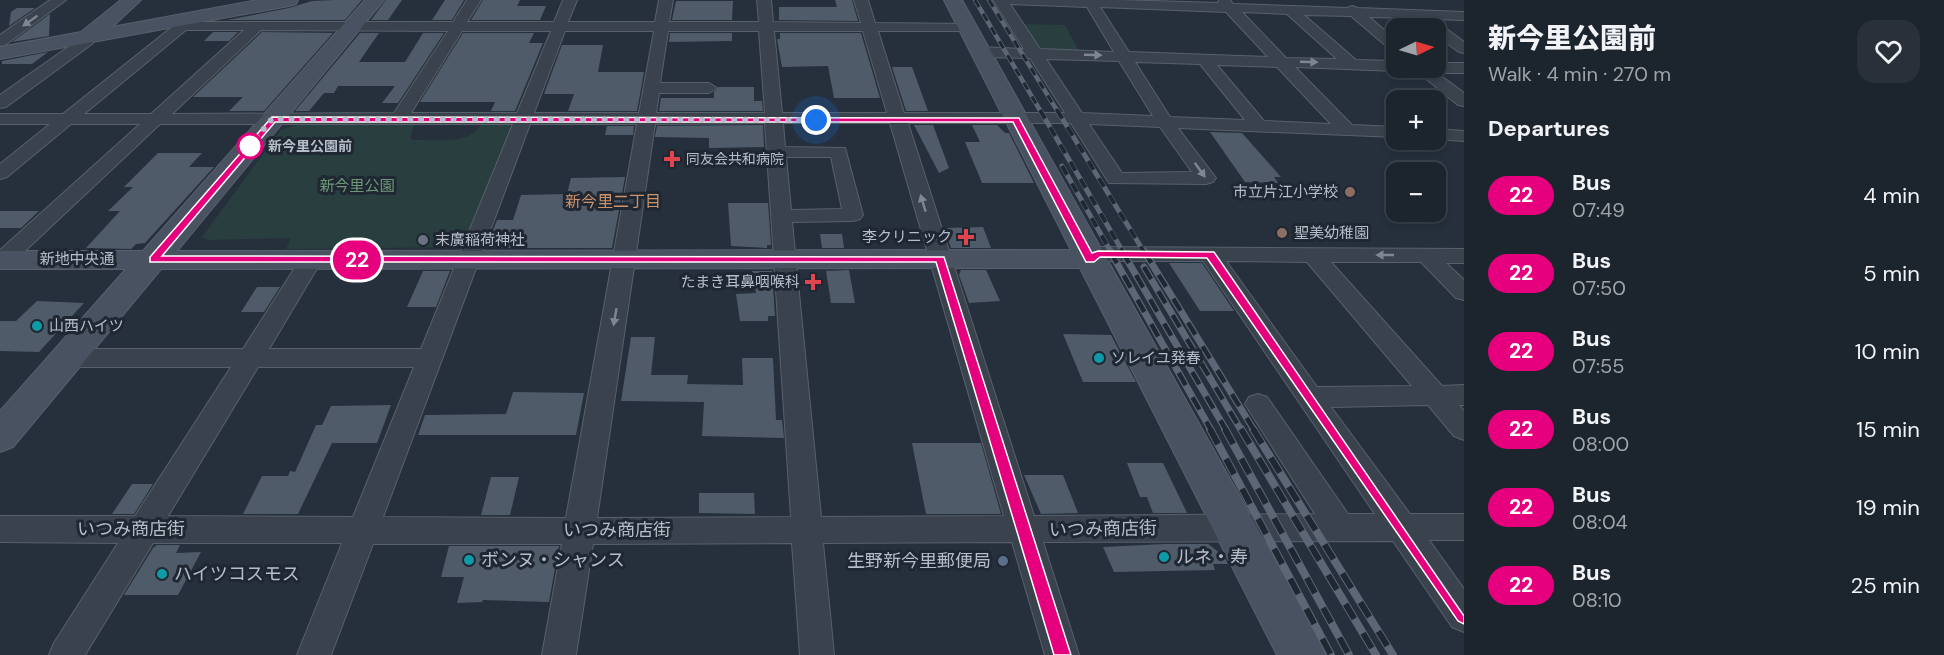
<!DOCTYPE html>
<html lang="en">
<head>
<meta charset="utf-8">
<style>
	:root { --surface:#1c242e; --page:#29303a; --text:#f1f3f6; --muted:#a0a4aa; --line:#3a414a }
	body { margin:0; font-family:"DM Sans","Noto Sans JP",sans-serif; background:var(--page); color:var(--text); height:100vh; display:flex; flex-direction:column; font-size:22px; white-space:nowrap }
	* { box-sizing:border-box; margin:0 }
	p { font-size:20px; color:var(--muted) }
	.icon { flex:none; width:33px; height:33px; fill:none; stroke:currentColor; stroke-width:2; stroke-linecap:round; stroke-linejoin:round }
	.map { position:relative; flex:1; overflow:hidden }
	.details { display:flex; flex-direction:column; background:var(--surface); width:480px }
	.details>* { flex:none }
	.badge { padding:0 12px; border-radius:20px; font-size:21px; line-height:39px }
	.needle { width:39px; rotate:85deg }
	.fabs { position:absolute; left:1386px; top:18px; display:grid; gap:12px }
	.fabs a { display:grid; place-items:center; width:60px; height:60px; border-radius:12px; background:var(--surface); box-shadow:0 3px 9px #0003,0 0 0 2px var(--line); font-size:30px }
	.you { position:absolute; width:30px; height:30px; margin:-15px; border:4px solid #fff; border-radius:50%; background:#1a73e8; box-shadow:0 0 0 9px #1a73e833 }
	.map>.badge { position:absolute; translate:-50% -50%; box-shadow:0 0 0 3px #fff }
	h2 { padding:0 24px; font-size:22px; line-height:54px }
	.round { display:grid; place-items:center; flex:none; width:63px; height:63px; border-radius:18px; background:var(--page) }
	.headline { display:flex; align-items:center; justify-content:space-between; height:102px; padding:0 24px }
	h1 { font-size:28px; font-weight:800; line-height:45px }
	ul { padding:0; list-style:none }
	li { display:flex; align-items:center; gap:18px; height:78px; padding:0 24px }
	li div { flex:1 }
	li b { display:block; font-size:22px }
	li em { font-style:normal }
	li .badge { min-width:66px; font-weight:700; text-align:center }
	main { display:flex; flex:1; min-height:0 }
	.map>svg:first-child { display:block }
	.green { fill:#293e3f }
	.building { fill:#4f5b68 }
	.lines { fill:none; stroke-linecap:round; stroke-linejoin:round }
	.street-casing { stroke:#58606b; stroke-width:2 }
	.secondary-casing { stroke:#58606b; stroke-width:2 }
	.street { fill:#3a424d; fill-rule:evenodd }
	.secondary { fill:#485260; fill-rule:evenodd }
	.rail-far3-casing { stroke:#5c6674; stroke-width:4.5 }
	.rail-far2-casing { stroke:#5c6674; stroke-width:5 }
	.rail-far1-casing { stroke:#5c6674; stroke-width:7 }
	.rail-casing { stroke:#5c6674; stroke-width:8 }
	.rail-far3 { stroke:#1f2732; stroke-width:3; stroke-dasharray:8; stroke-linecap:butt }
	.rail-far2 { stroke:#1f2732; stroke-width:4; stroke-dasharray:10; stroke-linecap:butt }
	.rail-far1 { stroke:#1f2732; stroke-width:4.5; stroke-dasharray:14; stroke-linecap:butt }
	.rail { stroke:#1f2732; stroke-width:6; stroke-dasharray:17; stroke-linecap:butt }
	.oneway { fill:#7e8691 }
	.line { fill:#e6007e; stroke:#fff; stroke-width:1.5 }
	.walk { stroke:#b6bdc8; stroke-width:6; stroke-dasharray:0 10.8 }
	.stop-dot { fill:#fff; stroke:#e6007e; stroke-width:3 }
	.health-dot { fill:#e0444e; stroke:#1f2732; stroke-width:2 }
	.education-dot { fill:#8d6e63; stroke:#1f2732; stroke-width:2 }
	.worship-dot { fill:#6b7280; stroke:#1f2732; stroke-width:2 }
	.culture-dot { fill:#0f9aa8; stroke:#1f2732; stroke-width:2 }
	.service-dot { fill:#5c6f8a; stroke:#1f2732; stroke-width:2 }
	.labels { text-anchor:middle; dominant-baseline:central; stroke-width:6; stroke-linejoin:round; paint-order:stroke }
	.far-stop-label { font-size:14px; font-weight:bold; fill:#b6bdc8; stroke:#1f2732; text-anchor:start }
	.far-poi-label { font-size:14px; fill:#b6bdc8; stroke:#1f2732; text-anchor:start }
	.park-label { font-size:15px; fill:#6e9877; stroke:#1f2732 }
	.poi-label { font-size:15px; fill:#b6bdc8; stroke:#1f2732; text-anchor:start }
	.street-label { font-size:15px; fill:#b6bdc8; stroke:#1f2732 }
	.neighbourhood-label { font-size:16px; fill:#ce936b; stroke:#1f2732 }
	.near-street-label { font-size:18px; fill:#b6bdc8; stroke:#1f2732 }
	.near-poi-label { font-size:18px; fill:#b6bdc8; stroke:#1f2732; text-anchor:start }
</style>
</head>
<body>
<main>
<div class="map">
<svg width="1464" height="655" viewBox="0 0 1464 655">
	<rect width="100%" height="100%" fill="#26303d"/>
	<g class="green">
		<polygon points="1021,24 1065,25 1079,51 1038,48"/>
		<path d="M415,124L410,137L413,140C435,139 470,146 481,124H508L512,127L463,247L286,249L291,238L208,240L202,237L281,130L296,125Z"/>
	</g>
	<g class="building">
		<polygon points="335,0 362,0 345,20 227,20 289,8 312,1"/>
		<polygon points="386,0 402,0 388,20 371,20"/>
		<polygon points="445,0 464,0 452,20 432,20"/>
		<polygon points="483,0 520,0 517,6 546,6 540,20 471,20"/>
		<polygon points="835,0 852,0 858,21 779,20 779,7 837,7"/>
		<polygon points="676,1 733,1 732,20 672,20"/>
		<polygon points="17,8 35,8 9,26 11,12"/>
		<polygon points="50,14 49,36 12,42"/>
		<polygon points="213,32 238,32 229,41 204,41"/>
		<polygon points="262,32 333,33 264,111 229,111 243,97 193,97"/>
		<polygon points="360,33 379,33 359,62 405,62 423,33 444,33 398,103 382,103 395,86 338,86 334,93 324,93 309,111 295,111"/>
		<polygon points="463,33 534,33 529,43 543,43 515,111 491,111 495,102 420,102"/>
		<polygon points="670,33 732,33 732,41 669,42"/>
		<polygon points="780,33 861,33 880,98 834,98 828,66 782,67 777,39 780,39"/>
		<polygon points="562,45 603,45 598,72 644,72 637,111 568,111 574,94 544,94"/>
		<polygon points="48,52 32,64 2,64 2,61"/>
		<polygon points="892,67 912,67 928,111 906,111"/>
		<polygon points="719,87 754,87 754,101 762,101 763,111 659,111 661,98 714,98 714,92"/>
		<polygon points="763,125 764,147 709,148 709,138 655,137 657,126"/>
		<polygon points="914,125 933,125 949,168 939,173"/>
		<polygon points="972,125 997,125 1005,133 1009,133 1034,183 982,183 965,142 980,142"/>
		<polygon points="607,126 634,126 633,135 605,135"/>
		<polygon points="1210,132 1242,133 1281,177 1274,177 1278,183 1245,182"/>
		<polygon points="158,153 202,153 189,167 214,167 145,243 136,244 131,249 86,248 120,211 108,211 133,187 124,187"/>
		<polygon points="625,177 612,248 486,248 497,220 513,220 521,195 567,194 571,178"/>
		<polygon points="728,203 768,203 771,245 767,245 767,248 731,246"/>
		<polygon points="0,211 39,211 21,228 0,228"/>
		<polygon points="983,227 991,248 951,248 944,228"/>
		<polygon points="820,234 842,234 844,248 822,248"/>
		<polygon points="1169,263 1202,263 1234,311 1200,311"/>
		<polygon points="849,270 855,303 831,303 826,271"/>
		<polygon points="961,270 986,270 1000,301 969,303 959,275"/>
		<polygon points="423,271 450,271 436,307 407,307"/>
		<polygon points="752,271 772,271 775,316 768,316 768,321 740,321 736,294 756,293"/>
		<polygon points="257,287 280,287 264,312 241,312"/>
		<polygon points="37,301 84,303 39,352 0,351 0,321 16,321"/>
		<polygon points="1063,334 1111,335 1136,382 1083,382"/>
		<polygon points="631,337 655,337 651,375 688,375 687,384 743,385 742,358 773,358 776,420 782,420 784,438 702,436 704,402 621,401"/>
		<polygon points="513,392 584,393 576,435 418,435 425,415 506,414"/>
		<polygon points="391,405 377,443 332,443 298,514 243,514 262,476 288,476 290,471 295,472 316,425 322,425 331,406"/>
		<polygon points="912,443 981,443 1001,514 926,514"/>
		<polygon points="1127,463 1163,463 1187,513 1153,513 1147,497 1140,497"/>
		<polygon points="1024,475 1063,475 1078,513 1041,514"/>
		<polygon points="491,477 519,477 510,515 481,515"/>
		<polygon points="132,484 153,484 134,514 112,514"/>
		<polygon points="699,493 754,493 755,514 699,513"/>
		<polygon points="1165,544 1208,544 1224,556 1228,564 1213,564 1215,570 1114,572 1103,547"/>
		<polygon points="157,545 180,545 176,553 201,552 178,595 124,595 153,548"/>
		<polygon points="449,546 559,546 549,602 483,600 482,602 457,603 464,577 441,577"/>
	</g>
	<g class="lines">
		<defs>
			<g id="street">
				<polygon points="50,0 66,0 5,45 0,46 0,35"/>
				<path d="M467,0H481L467,22H554L563,0H577L568,22H655L659,0H673L669,22H759L757,0H771L773,22L861,23L854,0H868L875,23L972,24L974,27L972,30L967,31H878L904,113H1065L1030,58L980,57L972,52L980,47L1024,49L993,0H1119L1218,3L1219,0H1230L1233,4L1347,8L1352,6L1358,8L1464,12V20L1433,19L1464,42V53L1459,52L1436,35V28H1427L1414,18L1369,17L1396,40V51L1391,50L1351,16L1304,15L1356,60L1396,61V68H1403L1396,71L1295,67L1352,125L1396,127V137L1178,128L1216,178L1213,182L1206,184L1109,183L1071,123H908L1034,516L1315,514L1245,404L1249,397L1258,394L1267,397L1348,514H1375L1203,261H1103L1090,266L1082,264L1079,259L1082,254L1098,247L1464,249V263H1446L1464,280V300L1456,298L1421,262H1331L1442,386L1464,385V405H1459L1464,411V440L1454,436L1428,405L1331,407L1410,514H1464V540H1429L1464,589V632L1452,627L1393,541L1043,542L1079,655H1045L1012,542L823,543L834,655H800L792,543L593,544L576,655H542L562,544H373L331,655H297L342,543H153L85,655H49L54,643L118,543L0,542V516H135L231,367H66L57,364L54,358L57,352L66,349H243L303,255L311,253L319,255L322,260L269,349H421L513,124H160L8,267L0,269V250L140,124H71L7,177L0,179V164L50,124H0V114H63L177,23L182,22H453ZM1010,4L1087,7L1114,52L1040,49ZM1100,7L1226,12L1268,57L1129,52ZM1242,12L1287,14L1337,59L1286,58ZM186,30H244L151,114H84ZM261,30L448,31L394,113L172,114ZM462,31H551L517,113H411ZM565,31H654L639,113H534ZM668,31H759L765,113H656L659,93H709L717,88L709,83H660ZM774,31H863L887,113H782ZM1046,59L1119,61L1153,116L1082,113ZM1135,62L1200,64L1245,120L1170,117ZM1217,65L1277,67L1331,124L1264,121ZM765,123L791,517L597,518L655,124ZM783,123H890L1004,516L821,517L792,222L853,221L860,219L863,215L845,148L785,147ZM530,124H637L566,518L383,517ZM1089,124L1160,127L1192,172L1122,173ZM786,157H831L842,209L791,210ZM1226,261L1307,262L1412,386L1317,387ZM258,367H414L353,517L168,516Z"/>
				<polygon points="89,33 96,37 92,44 6,107 0,108 0,95 81,38 84,34"/>
				<polygon points="1436,63 1464,63 1464,73 1437,73 1464,93 1464,106 1458,105 1413,68 1436,68"/>
				<polygon points="1436,129 1464,131 1464,141 1436,139"/>
			</g>
			<g id="secondary">
				<polygon points="121,0 141,0 112,27 258,0 298,0 296,4 289,6 0,59 0,47 81,32"/>
				<polygon points="365,0 384,0 177,251 1071,250 944,0 962,0 1319,638 1326,655 1277,655 1080,268 161,269 13,447 0,452 0,411 126,269 0,269 0,251 143,251"/>
			</g>
		</defs>
		<use href="#street" class="street-casing"/>
		<use href="#secondary" class="secondary-casing"/>
		<use href="#street" class="street"/>
		<use href="#secondary" class="secondary"/>
		<defs>
			<g id="rail-far3">
				<polyline points="975,0 1041,112"/>
				<polyline points="989,0 1058,112"/>
			</g>
			<g id="rail-far2">
				<polyline points="1040,110 1123,252"/>
				<polyline points="1057,110 1144,252"/>
				<polyline points="1062,166 1111,252"/>
			</g>
			<g id="rail-far1">
				<polyline points="1110,251 1211,430"/>
				<polyline points="1122,251 1226,430"/>
				<polyline points="1144,251 1254,430"/>
				<polyline points="1144,267 1241,430"/>
			</g>
			<g id="rail">
				<polyline points="1210,429 1331,655"/>
				<polyline points="1225,429 1349,655"/>
				<polyline points="1241,429 1376,655"/>
				<polyline points="1253,429 1393,655"/>
			</g>
		</defs>
		<use href="#rail-far3" class="rail-far3-casing"/>
		<use href="#rail-far2" class="rail-far2-casing"/>
		<use href="#rail-far1" class="rail-far1-casing"/>
		<use href="#rail" class="rail-casing"/>
		<use href="#rail-far3" class="rail-far3"/>
		<use href="#rail-far2" class="rail-far2"/>
		<use href="#rail-far1" class="rail-far1"/>
		<use href="#rail" class="rail"/>
	</g>
	<defs><path id="oneway-solid" d="M-6-.8H1V-3.2L6.5 0L1 3.2V.8H-6Z" transform="scale(1.5)"/></defs>
	<g class="oneway">
		<use href="#oneway-solid" transform="translate(30 21) rotate(145)"/>
		<use href="#oneway-solid" transform="translate(1093 55) rotate(2)"/>
		<use href="#oneway-solid" transform="translate(1309 62) rotate(2)"/>
		<use href="#oneway-solid" transform="translate(1200 170) rotate(54)"/>
		<use href="#oneway-solid" transform="translate(923 203) rotate(-107)"/>
		<use href="#oneway-solid" transform="translate(1385 255) rotate(-180)"/>
		<use href="#oneway-solid" transform="translate(615 317) rotate(100)"/>
	</g>
	<polygon class="line" points="272,117 1019,118 1092,253 1098,251 1214,252 1464,616 1464,624 1458,621 1207,258 1100,257 1094,262 1086,262 1013,122 275,122 162,256 944,257 1071,655 1054,655 936,262 150,262 150,257"/>
	<g class="lines">
		<polyline class="walk" points="250,146 243,154 272,119 816,120"/>
	</g>
	<circle class="stop-dot" cx="250" cy="146" r="12"/>
	<g class="health-dot">
		<path d="M669 150h6v6h6v6h-6v6h-6v-6h-6v-6h6z"/>
		<path d="M963 228h6v6h6v6h-6v6h-6v-6h-6v-6h6z"/>
		<path d="M810 273h6v6h6v6h-6v6h-6v-6h-6v-6h6z"/>
	</g>
	<g class="education-dot">
		<circle cx="1350" cy="192" r="6"/>
		<circle cx="1282" cy="233" r="6"/>
	</g>
	<circle class="worship-dot" cx="423" cy="240" r="6"/>
	<g class="culture-dot">
		<circle cx="37" cy="326" r="6"/>
		<circle cx="1099" cy="358" r="6"/>
		<circle cx="1164" cy="557" r="6"/>
		<circle cx="469" cy="560" r="6"/>
		<circle cx="162" cy="574" r="6"/>
	</g>
	<circle class="service-dot" cx="1003" cy="561" r="6"/>
	<g class="labels">
		<g class="far-stop-label">
			<text x="268" y="146">新今里公園前</text>
		</g>
		<g class="far-poi-label">
			<text x="686" y="159">同友会共和病院</text>
		</g>
		<g class="park-label">
			<text x="357" y="186">新今里公園</text>
		</g>
		<g class="poi-label">
			<text x="1338" y="192" text-anchor="end">市立片江小学校</text>
			<text x="1294" y="233">聖美幼稚園</text>
			<text x="952" y="237" text-anchor="end">李クリニック</text>
			<text x="435" y="240">末廣稲荷神社</text>
			<text x="800" y="282" text-anchor="end">たまき耳鼻咽喉科</text>
			<text x="49" y="326">山西ハイツ</text>
			<text x="1111" y="358">ソレイユ発春</text>
		</g>
		<g class="street-label">
			<text x="77" y="259">新地中央通</text>
		</g>
		<g class="neighbourhood-label">
			<text x="613" y="201">新今里二丁目</text>
		</g>
		<g class="near-street-label">
			<text x="131" y="529">いつみ商店街</text>
			<text transform="translate(1103 529) rotate(-1)">いつみ商店街</text>
			<text x="617" y="530">いつみ商店街</text>
		</g>
		<g class="near-poi-label">
			<text x="1176" y="557">ルネ・寿</text>
			<text x="481" y="560">ボンヌ・シャンス</text>
			<text x="991" y="561" text-anchor="end">生野新今里郵便局</text>
			<text x="174" y="574">ハイツコスモス</text>
		</g>
	</g>
</svg>
<div class="fabs">
<a><svg class="needle" viewBox="-14 -14 28 28"><path d="M0-13l5 13h-10z" fill="#e53935"/><path d="M0 13l5-13h-10z" fill="#a0a4aa"/></svg></a>
<a>+</a>
<a>−</a>
</div>
<div class="you" style="left:816px;top:120px"></div>
<b class="badge" style="left:357px;top:260px;background:#e6007e;color:#fff">22</b>
</div>
<section class="details">
<div class="headline"><div><h1>新今里公園前</h1><p>Walk · 4 min · 270 m</p></div><a class="round"><svg class="icon" aria-label="heart" viewBox="0 0 24 24"><path d="M12 20l-8-8c-3-5 5-10 8-4 3-6 11-1 8 4z"/></svg></a></div>
<h2>Departures</h2>
<ul>
<li><span class="badge" style="background:#e6007e;color:#fff">22</span><div><b>Bus</b><p>07:49</p></div><em>4 min</em></li>
<li><span class="badge" style="background:#e6007e;color:#fff">22</span><div><b>Bus</b><p>07:50</p></div><em>5 min</em></li>
<li><span class="badge" style="background:#e6007e;color:#fff">22</span><div><b>Bus</b><p>07:55</p></div><em>10 min</em></li>
<li><span class="badge" style="background:#e6007e;color:#fff">22</span><div><b>Bus</b><p>08:00</p></div><em>15 min</em></li>
<li><span class="badge" style="background:#e6007e;color:#fff">22</span><div><b>Bus</b><p>08:04</p></div><em>19 min</em></li>
<li><span class="badge" style="background:#e6007e;color:#fff">22</span><div><b>Bus</b><p>08:10</p></div><em>25 min</em></li>
</ul>
</section>
</main>
</body>
</html>
